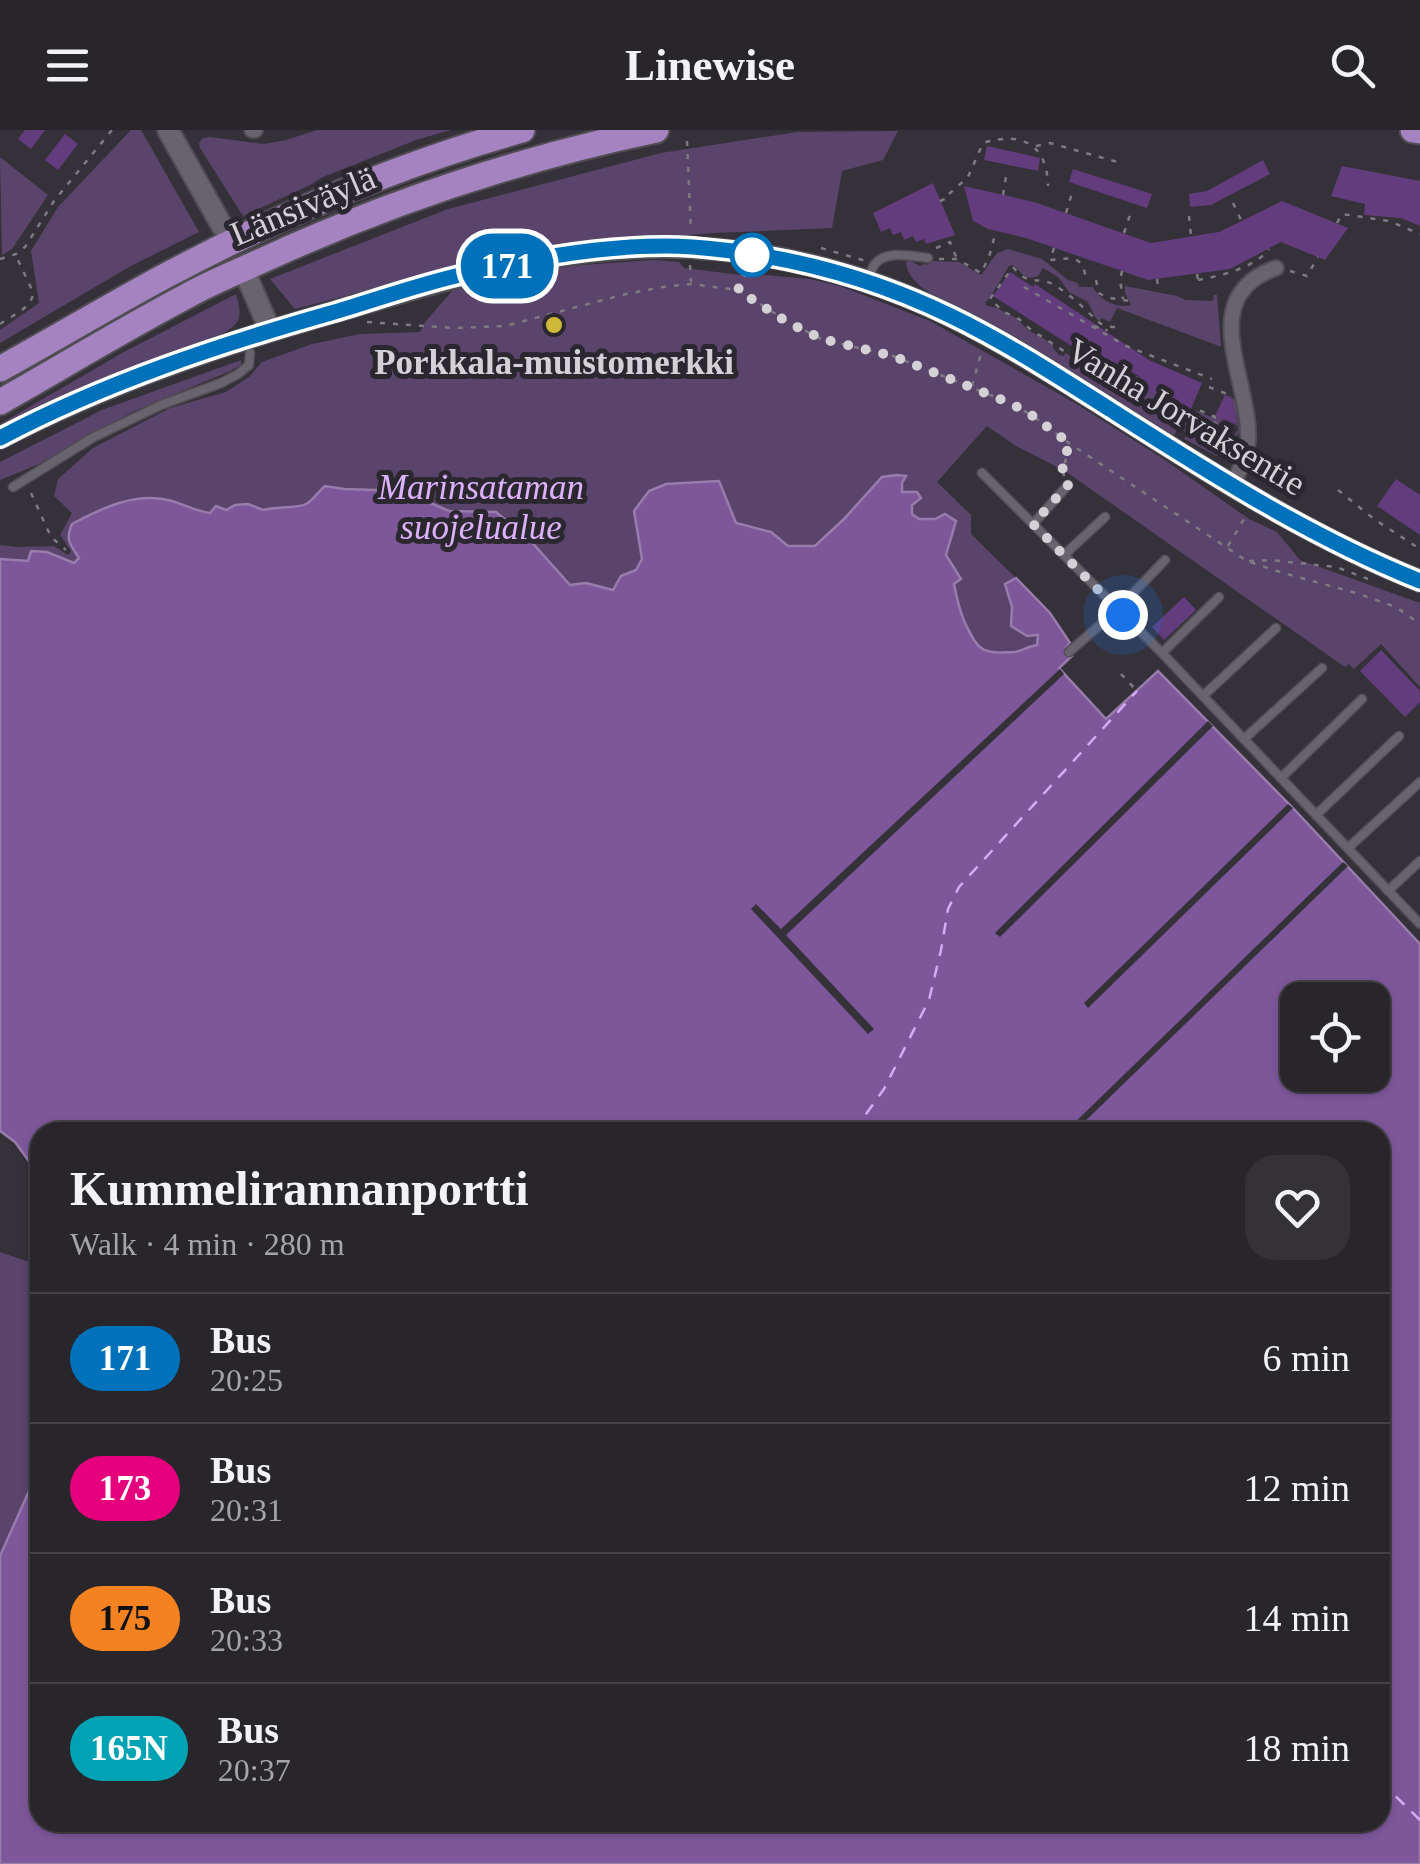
<!DOCTYPE html>
<html lang="en">
<head>
<meta charset="utf-8">
<style>
	:root { --surface:#28252b; --page:#343137; --text:#f1f3f6; --muted:#a5a5a9; --line:#444247 }
	body { margin:0; font-family:Georgia,serif; background:var(--page); color:var(--text); height:100vh; display:flex; flex-direction:column; font-size:38px; white-space:nowrap }
	* { box-sizing:border-box; margin:0 }
	p { font-size:32px; color:var(--muted) }
	.icon { flex:none; width:55px; height:55px; fill:none; stroke:currentColor; stroke-width:2; stroke-linecap:round; stroke-linejoin:round }
	.map { position:relative; flex:1; overflow:hidden }
	.side { position:absolute; left:30px; top:992px; width:1360px; height:710px; display:flex; flex-direction:column; background:var(--surface); border-radius:30px; box-shadow:0 2px 8px #0004,0 0 0 2px var(--line) }
	.side>* { flex:none }
	.badge { padding:0 20px; border-radius:32px; font-size:35px; line-height:65px }
	.buttons { position:absolute; left:1280px; top:852px; display:grid; gap:20px }
	.buttons a { display:grid; place-items:center; width:110px; height:110px; border-radius:20px; background:var(--surface); box-shadow:0 2px 8px #0004,0 0 0 2px var(--line); font-size:50px }
	.you { position:absolute; width:50px; height:50px; margin:-25px; border:8px solid #fff; border-radius:50%; background:#1a73e8; box-shadow:0 0 0 15px #1a73e833 }
	.map>.badge { position:absolute; translate:-50% -50%; box-shadow:0 0 0 5px #fff }
	.round { display:grid; place-items:center; flex:none; width:105px; height:105px; border-radius:30px; background:var(--page) }
	.summary { display:flex; align-items:center; justify-content:space-between; height:170px; padding:0 40px }
	h1 { font-size:48px; font-weight:600; line-height:75px }
	ul { padding:0; list-style:none }
	li { display:flex; align-items:center; gap:30px; height:130px; padding:0 40px; border-top:2px solid var(--line) }
	li div { flex:1 }
	li b { display:block; font-size:38px }
	li em { font-style:normal }
	li .badge { min-width:110px; font-weight:700; text-align:center }
	header { display:flex; justify-content:space-between; align-items:center; height:130px; padding:0 40px; background:var(--surface); font-size:45px; font-weight:600 }
	.map>svg:first-child { display:block }
	.green { fill:#5a446b }
	.water { fill:#7d579a; stroke:#977cac; stroke-width:2.5; fill-rule:evenodd }
	.pier { fill:#353139 }
	.lines { fill:none; stroke-linecap:round; stroke-linejoin:round }
	.ferry { stroke:#d4aaf5; stroke-width:2.5; stroke-dasharray:12 10; stroke-linecap:butt }
	.building { fill:#623c7d }
	.lane-casing { stroke:#504d53; stroke-width:11 }
	.street-casing { stroke:#504d53; stroke-width:18 }
	.secondary-casing { stroke:#504d53; stroke-width:24 }
	.highway-casing { stroke:#504d53; stroke-width:29 }
	.path { stroke:#7d7a81; stroke-width:2.5; stroke-dasharray:5 8; stroke-linecap:butt }
	.lane { stroke:#68636c; stroke-width:8 }
	.street { stroke:#68636c; stroke-width:14 }
	.secondary { stroke:#68636c; stroke-width:20 }
	.highway { stroke:#a583c0; stroke-width:25 }
	.line-casing { stroke:#fff; stroke-width:22 }
	.line { stroke:#0072bc; stroke-width:15 }
	.walk { stroke:#d3d1d6; stroke-width:10; stroke-dasharray:0 18 }
	.stop-dot { fill:#fff; stroke:#0072bc; stroke-width:5 }
	.poi-dot { fill:#ceb837; stroke:#2b272f; stroke-width:4 }
	.labels { text-anchor:middle; dominant-baseline:central; stroke-width:10; stroke-linejoin:round; paint-order:stroke }
	.street-label { font-size:35px; fill:#d3d1d6; stroke:#2b272f }
	.poi-label { font-size:35px; font-weight:bold; fill:#d3d1d6; stroke:#2b272f }
	.park-label { font-size:35px; font-style:italic; fill:#dcb2fd; stroke:#2b272f }
</style>
</head>
<body>
<header><svg class="icon" aria-label="menu" viewBox="0 0 24 24"><path d="M4 6h16M4 12h16M4 18h16"/></svg>Linewise<svg class="icon" aria-label="search" viewBox="0 0 24 24"><circle cx="10" cy="10" r="6"/><path d="M15 15l6 6"/></svg></header>
<div class="map">
<svg width="1420" height="1734" viewBox="0 0 1420 1734">
	<rect width="100%" height="100%" fill="#353139"/>
	<g class="green">
		<polygon points="131,0 141,0 199,102 129,137 0,213 0,200 39,173 31,121 58,77"/>
		<polygon points="317,0 451,0 416,10 323,47 310,55 243,86 200,18 199,13 203,8 210,7 264,14 286,10"/>
		<polygon points="898,1 883,30 842,41 832,98 714,103 535,117 295,179 270,149 448,79 661,23 797,2"/>
		<polygon points="0,27 48,65 12,119 2,125"/>
		<path d="M1008,119L1042,129L1068,150L1078,153L1079,157H1093C1099,170 1117,179 1131,175L1125,163V156L1177,166L1185,170L1213,171L1214,165H1217L1221,216H1219L1117,178L1110,192L1102,188L1099,191L1095,187L1088,172L1069,162L1058,147L1043,138L1038,146C1025,152 1022,142 1013,135L1009,136L989,169L985,172L987,176L997,178L1016,188L1028,200L1053,214V218L1059,225L1064,226L1065,223L1102,242L1123,264L1141,273V276L1182,289L1175,304L1171,307L944,172C928,161 909,153 906,133L909,130L920,136L924,134L927,135L932,131L959,132L981,145L997,123Z"/>
		<polygon points="654,130 679,132 684,138 749,146 765,145 810,149 840,156 930,191 1075,273 1165,330 1249,389 1277,402 1300,430 1420,473 1420,557 1381,514 1354,539 1349,534 1345,537 1065,341 1016,316 987,296 937,352 971,385 971,404 1016,448 1005,454 1012,477 1012,496 1027,506 1039,505 1038,526 708,547 0,447 0,415 17,417 54,416 68,425 71,421 60,405 72,383 54,366 58,349 93,318 170,278 226,262 249,247 262,232 312,214 360,204 420,202 425,192 453,160 536,141 583,135"/>
		<path d="M236,164C244,192 239,194 215,208L100,250L0,298V294L122,223Z"/>
		<polygon points="241,230 241,235 228,242 132,282 39,334 0,350 0,332 102,280"/>
		<polygon points="1135,256 1211,287 1212,284 1225,290 1231,309 1238,300 1231,267 1236,271 1239,303 1220,326 1217,326 1184,309 1187,304 1182,299 1188,285 1136,266 1133,261"/>
		<polygon points="0,1122 32,1133 40,1123 40,1326 32,1339 40,1353 0,1534"/>
	</g>
	<path class="water" d="M897,345L906,346L902,353V362H917L921,368L912,375V384L919,389H935L945,384L956,391L946,425L961,449L954,454C957,469 959,480 965,493C979,521 980,524 1015,522C1023,521 1028,516 1037,515L1038,505L1027,506L1011,496L1012,477L1005,454L1016,448L1050,483L1070,513L1066,518L1072,526L1059,538L1106,589L1158,541L1293,678L1420,814V1734H0V1426L33,1352L32,1339L40,1326V1692H1380V1002H40V1051L39,1045L15,1012L0,1001V429L28,431L31,421L47,422L74,433L79,428C70,414 65,410 72,394C102,378 137,361 172,371C185,375 196,381 210,383L216,376L226,380L235,375L248,374L263,380C275,376 297,379 306,374C312,371 319,361 325,356L344,359L376,360L408,370L426,371L449,381L496,382L528,408L570,455L586,453L613,460L621,446L636,440L642,429L634,381L649,361L666,354L719,351L736,393L771,402L788,416H815L844,389L882,347ZM1298,870H1372V945H1298Z"/>
	<g class="pier">
		<polygon points="1060,539 1064,544 786,805 874,899 868,904 751,779 756,774 781,799"/>
		<polygon points="1208,591 1213,596 1000,807 995,803"/>
		<polygon points="1288,674 1293,678 1088,878 1084,873"/>
		<polygon points="1343,732 1348,736 1074,1002 1065,1002"/>
	</g>
	<g class="lines">
		<g class="ferry">
			<polyline points="853,1002 884,959 929,870 941,820 948,779 959,757 1137,561"/>
			<polyline points="1380,1651 1420,1690"/>
		</g>
	</g>
	<g class="building">
		<polygon points="25,0 45,0 31,19 18,9"/>
		<polygon points="65,4 78,14 58,40 45,30"/>
		<polygon points="987,16 1040,28 1038,41 984,30"/>
		<polygon points="1263,30 1270,44 1211,75 1190,77 1189,64 1207,61"/>
		<polygon points="1342,36 1420,51 1420,96 1401,88 1364,85 1365,74 1331,66"/>
		<polygon points="1073,39 1152,64 1147,78 1069,52"/>
		<polygon points="933,53 955,105 926,114 924,109 916,112 913,106 904,110 901,102 893,105 890,98 881,102 873,83"/>
		<polygon points="964,56 1034,72 1151,113 1219,102 1282,71 1348,98 1325,130 1281,112 1230,139 1148,150 1026,108 988,99 973,91"/>
		<polygon points="1010,142 1033,157 1035,154 1149,230 1202,253 1191,279 1135,256 1140,247 1130,241 1125,250 993,166"/>
		<polygon points="1225,265 1231,267 1237,295 1215,286"/>
		<polygon points="1396,349 1420,365 1420,405 1377,376"/>
		<polygon points="1184,467 1196,480 1164,510 1152,497"/>
		<polygon points="1381,520 1420,561 1420,572 1405,587 1360,541"/>
	</g>
	<g class="lines">
		<defs>
			<g id="lane">
				<path d="M868,151C870,146 871,139 875,134C886,120 912,126 928,128"/>
				<polyline points="982,343 1162,523 1420,794"/>
				<polyline points="13,357 92,308 161,275 221,253 238,244 249,235 250,223"/>
				<polyline points="1033,394 1068,355"/>
				<polyline points="1064,425 1105,387"/>
				<polyline points="1069,522 1117,480 1165,430"/>
				<polyline points="1162,523 1219,467"/>
				<polyline points="1203,566 1276,498"/>
				<polyline points="1244,609 1322,538"/>
				<polyline points="1281,648 1362,569"/>
				<polyline points="1316,685 1399,606"/>
				<polyline points="1348,718 1420,652"/>
				<polyline points="1388,761 1420,731"/>
			</g>
			<g id="street">
				<polyline points="252,0 255,0"/>
				<path d="M1233,356C1238,342 1247,326 1248,311C1252,252 1193,167 1276,138"/>
			</g>
			<g id="secondary">
				<polyline points="168,0 222,96"/>
				<polyline points="249,152 270,200"/>
				<path d="M0,308C105,254 218,215 331,183C424,155 518,127 616,119C730,109 849,136 951,186C1034,227 1110,281 1189,329C1263,375 1339,419 1420,451"/>
			</g>
			<g id="highway">
				<polyline points="1413,0 1420,1"/>
				<path d="M0,239C56,208 111,175 167,145C280,85 400,34 522,0"/>
				<path d="M0,272C62,237 122,200 185,167C209,153 235,143 261,131C389,72 518,29 656,0"/>
			</g>
		</defs>
		<use href="#lane" class="lane-casing"/>
		<use href="#street" class="street-casing"/>
		<use href="#secondary" class="secondary-casing"/>
		<use href="#highway" class="highway-casing"/>
		<g class="path">
			<polyline points="687,11 691,102"/>
			<polyline points="1036,16 1050,13 1121,33"/>
			<path d="M949,64L968,47L983,13C1022,1 1047,14 1048,56"/>
			<polyline points="1003,65 1006,47"/>
			<polyline points="940,71 950,67"/>
			<polyline points="1233,73 1242,92"/>
			<polyline points="1066,83 1072,63"/>
			<polyline points="1189,86 1191,106"/>
			<polyline points="1337,93 1342,84 1389,91 1420,104"/>
			<polyline points="1124,103 1131,82"/>
			<polyline points="821,118 866,131"/>
			<polyline points="936,118 950,112 957,129"/>
			<path d="M1054,118L1050,130C1072,128 1083,124 1086,150"/>
			<polyline points="0,129 16,124 25,117 54,71 112,0"/>
			<polyline points="939,129 957,129 981,143 989,127 996,101"/>
			<polyline points="690,135 691,152"/>
			<polyline points="1122,141 1120,150 1123,169"/>
			<polyline points="1290,141 1307,146 1318,127"/>
			<polyline points="1197,144 1199,157"/>
			<polyline points="1157,149 1158,157"/>
			<polyline points="1096,150 1099,163 1105,167 1129,171"/>
			<path d="M1198,150C1221,146 1256,137 1269,119"/>
			<polyline points="1024,157 1126,216 1212,249"/>
			<polyline points="367,192 454,198 505,196 626,164 663,157 691,154 738,160 787,191 821,209 893,226 1010,273 1033,286 1069,313 1247,431 1283,443 1356,463 1396,477 1420,494"/>
			<path d="M0,194C12,185 33,178 33,162L16,126"/>
			<polyline points="1094,196 1106,201 1107,199"/>
			<path d="M1115,197C1100,197 1098,191 1088,182C1079,173 1067,163 1056,156C1037,144 1031,159 1013,137L990,169L1004,182L1019,189L1030,199L1073,227L1102,241L1129,265L1185,286L1181,296L1184,297L1194,288L1213,292L1215,287L1194,278"/>
			<polyline points="972,256 982,220"/>
			<polyline points="1209,257 1227,264"/>
			<polyline points="1130,263 1138,246"/>
			<polyline points="1186,298 1216,310 1221,296 1213,292"/>
			<polyline points="1064,346 1063,341 1069,315"/>
			<polyline points="1338,360 1374,389 1420,419"/>
			<polyline points="31,363 51,407 66,420"/>
			<polyline points="1228,416 1247,384"/>
			<polyline points="1249,431 1270,430 1336,437 1368,449"/>
			<polyline points="1121,544 1137,561"/>
		</g>
		<use href="#lane" class="lane"/>
		<use href="#street" class="street"/>
		<use href="#secondary" class="secondary"/>
		<use href="#highway" class="highway"/>
	</g>
	<g class="lines">
		<defs>
			<path id="line" d="M0,308C104,253 218,215 331,183C372,171 414,156 456,146C530,128 616,112 693,117C782,124 871,147 951,186C1007,213 1059,247 1111,280C1210,343 1310,407 1420,451"/>
		</defs>
		<use href="#line" class="line-casing"/>
		<use href="#line" class="line"/>
		<polyline class="walk" points="752,125 738,160 787,192 822,209 893,226 1010,273 1033,286 1069,313 1062,341 1068,355 1033,394 1123,485"/>
	</g>
	<circle class="stop-dot" cx="752" cy="125" r="20"/>
	<circle class="poi-dot" cx="554" cy="195" r="10"/>
	<g class="labels">
		<g class="street-label">
			<text transform="translate(303 76) rotate(-23)">Länsiväylä</text>
			<text transform="translate(1186 287) rotate(31)">Vanha Jorvaksentie</text>
		</g>
		<g class="poi-label">
			<text x="554" y="232">Porkkala-muistomerkki</text>
		</g>
		<g class="park-label">
			<text x="481" y="357">Marinsataman<tspan x="481" dy="40">suojelualue</tspan></text>
		</g>
	</g>
</svg>
<div class="buttons">
<a><svg class="icon" aria-label="locate" viewBox="0 0 24 24"><circle cx="12" cy="12" r="6"/><path d="M12 2v4M12 18v4M2 12h4M18 12h4"/></svg></a>
</div>
<div class="you" style="left:1123px;top:485px"></div>
<b class="badge" style="left:507px;top:136px;background:#0072bc;color:#fff">171</b>
<section class="side">
<div class="summary"><div><h1>Kummelirannanportti</h1><p>Walk · 4 min · 280 m</p></div><a class="round"><svg class="icon" aria-label="heart" viewBox="0 0 24 24"><path d="M12 20l-8-8c-3-5 5-10 8-4 3-6 11-1 8 4z"/></svg></a></div>
<ul>
<li><span class="badge" style="background:#0072bc;color:#fff">171</span><div><b>Bus</b><p>20:25</p></div><em>6 min</em></li>
<li><span class="badge" style="background:#e6007e;color:#fff">173</span><div><b>Bus</b><p>20:31</p></div><em>12 min</em></li>
<li><span class="badge" style="background:#f58220;color:#111">175</span><div><b>Bus</b><p>20:33</p></div><em>14 min</em></li>
<li><span class="badge" style="background:#00a3b4;color:#fff">165N</span><div><b>Bus</b><p>20:37</p></div><em>18 min</em></li>
</ul>
</section>
</div>
</body>
</html>
